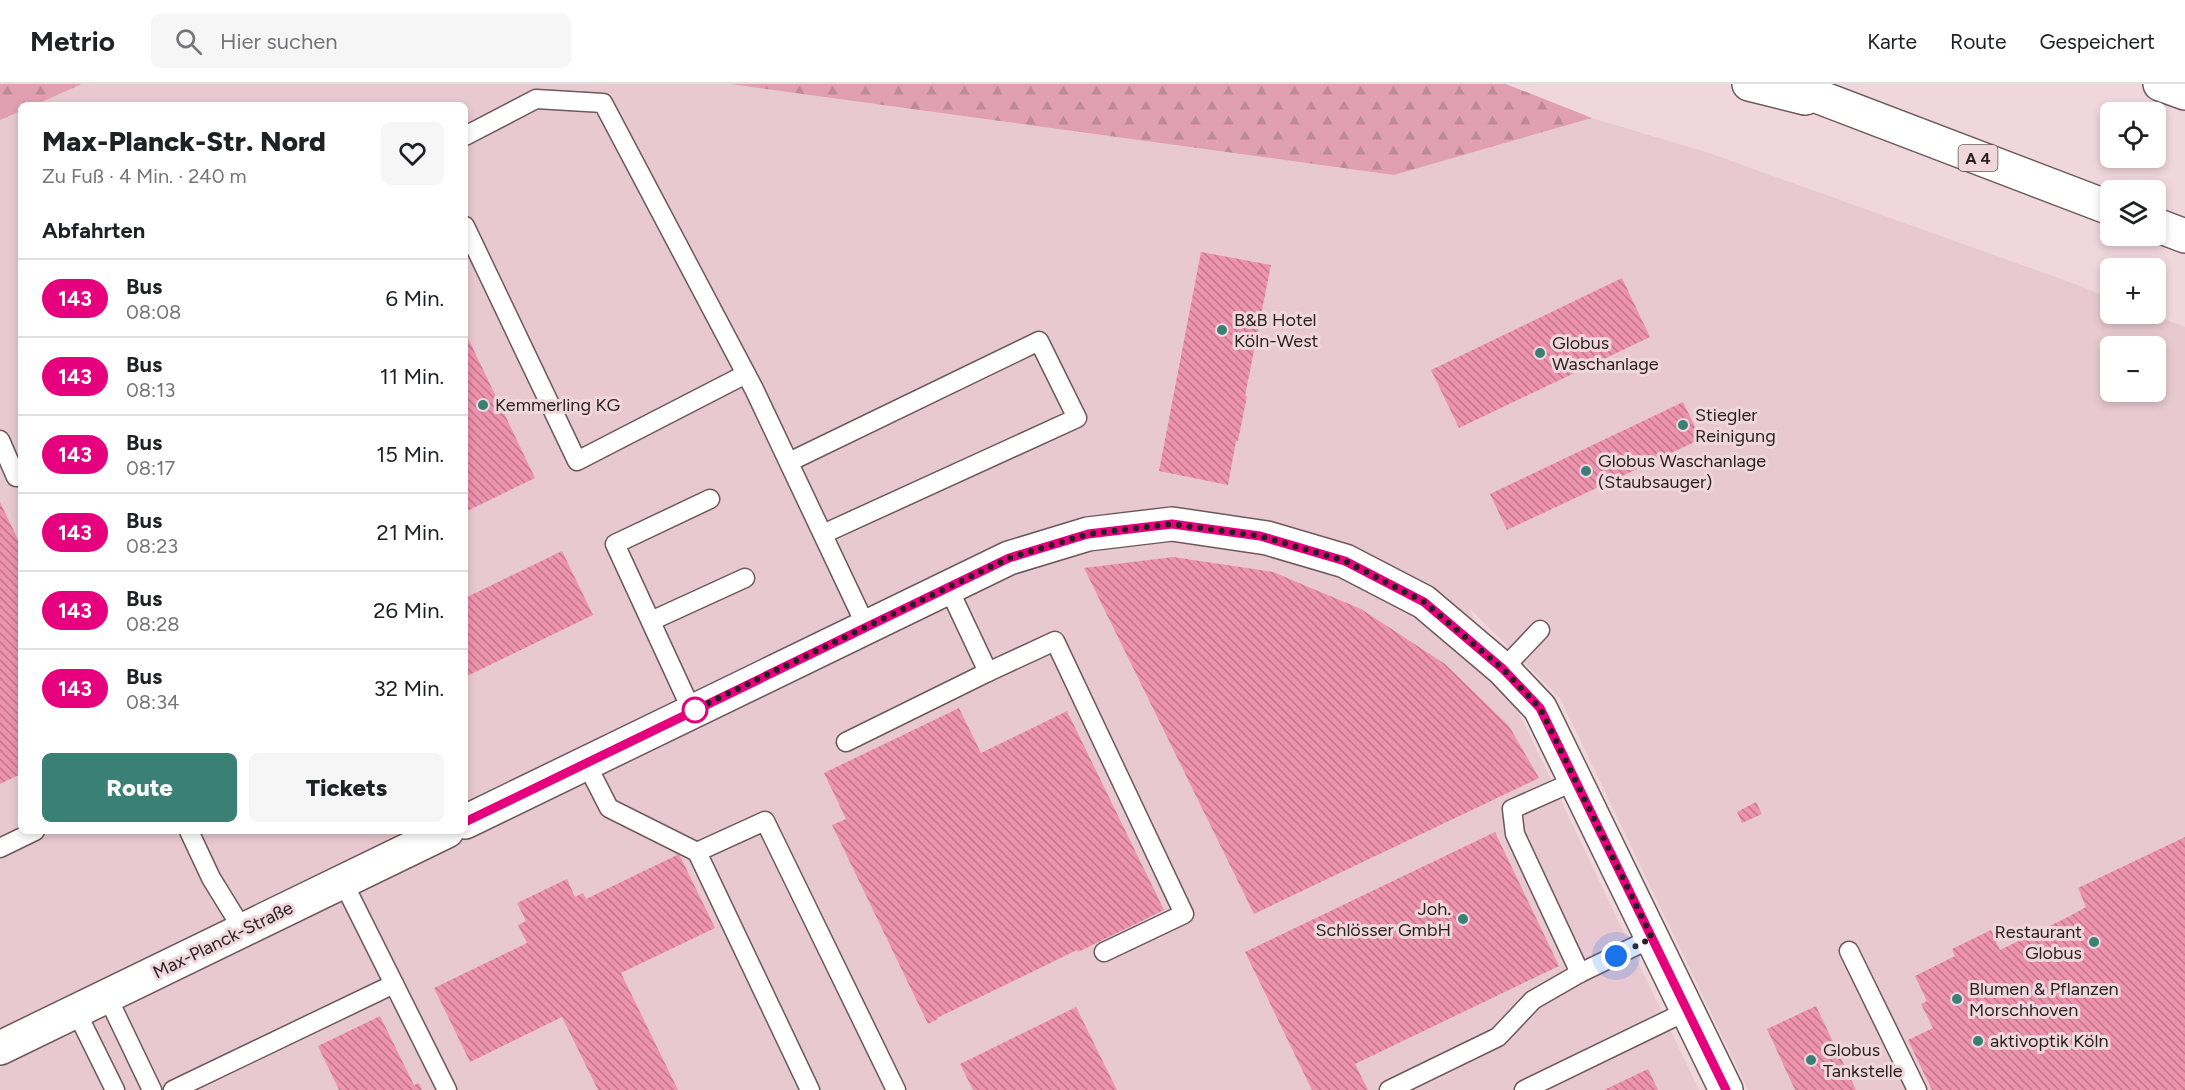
<!DOCTYPE html>
<html lang="de">
<head>
<meta charset="utf-8">
<style>
	:root { --surface:#fff; --page:#f6f6f6; --text:#202124; --muted:#757577; --line:#e0e0e0; --accent:#3b8074 }
	body { margin:0; font-family:Figtree,sans-serif; background:var(--page); color:var(--text); height:100vh; display:flex; flex-direction:column; font-size:22px; white-space:nowrap }
	* { box-sizing:border-box; margin:0 }
	p { font-size:20px; color:var(--muted) }
	.icon { flex:none; width:33px; height:33px; fill:none; stroke:currentColor; stroke-width:2; stroke-linecap:round; stroke-linejoin:round }
	.map { position:relative; flex:1; overflow:hidden }
	.drawer { position:absolute; left:18px; top:18px; width:450px; height:732px; display:flex; flex-direction:column; background:var(--surface); border-radius:9px; box-shadow:0 3px 9px #0003 }
	.drawer>* { flex:none }
	.badge { padding:0 12px; border-radius:20px; font-size:21px; line-height:39px }
	.buttons { position:absolute; left:2100px; top:18px; display:grid; gap:12px }
	.buttons a { display:grid; place-items:center; width:66px; height:66px; border-radius:9px; background:var(--surface); box-shadow:0 3px 9px #0003; font-size:30px }
	.you { position:absolute; width:30px; height:30px; margin:-15px; border:4px solid #fff; border-radius:50%; background:#1a73e8; box-shadow:0 0 0 9px #1a73e833 }
	.map>.badge { position:absolute; translate:-50% -50%; box-shadow:0 0 0 3px #fff }
	h2 { padding:0 24px; font-size:22px; line-height:54px }
	.round { display:grid; place-items:center; flex:none; width:63px; height:63px; border-radius:9px; background:var(--page) }
	.head { display:flex; align-items:center; justify-content:space-between; height:102px; padding:0 24px }
	h1 { font-size:28px; font-weight:800; line-height:45px }
	.action { display:flex; gap:12px; margin-top:auto; padding:12px 24px }
	.action a { flex:1; height:69px; border-radius:9px; background:var(--accent); color:#fff; font-size:24px; font-weight:800; line-height:69px; text-align:center }
	.action a+a { background:var(--page); color:var(--text) }
	ul { padding:0; list-style:none }
	li { display:flex; align-items:center; gap:18px; height:78px; padding:0 24px; border-top:2px solid var(--line) }
	li div { flex:1 }
	li b { display:block; font-size:22px }
	li em { font-style:normal }
	li .badge { min-width:66px; font-weight:700; text-align:center }
	header { display:flex; align-items:center; gap:36px; box-sizing:border-box; height:84px; padding:0 30px; background:var(--surface); border-bottom:2px solid var(--line) }
	header strong { font-size:28px }
	nav { display:flex; gap:33px; margin-inline-start:auto; font-size:21px }
	.search { width:420px; height:54px; background:var(--page); display:flex; align-items:center; gap:15px; box-sizing:border-box; padding:0 21px; border-radius:9px; color:var(--muted); font-size:22px }
	.map>svg:first-child { display:block }
	.built { fill:#e9c9d1; fill-rule:evenodd }
	.forest { fill:url(#forest-firs) }
	.building { fill:url(#building-back-hatch) }
	.lines { fill:none; stroke-linecap:round; stroke-linejoin:round }
	.service-casing { stroke:#6d585d; stroke-width:21 }
	.minor-casing { stroke:#6d585d; stroke-width:36 }
	.motorway-casing { stroke:#6d585d; stroke-width:36 }
	.service { stroke:#fff; stroke-width:18 }
	.minor { stroke:#fff; stroke-width:33 }
	.motorway { stroke:#fff; stroke-width:33 }
	.line-casing { stroke:#fff; stroke-width:14 }
	.line { stroke:#e6007e; stroke-width:9 }
	.walk { stroke:#281f22; stroke-width:6; stroke-dasharray:0 10.8 }
	.poi-dot { fill:#3b8074; stroke:#f0d7dd; stroke-width:2 }
	.stop-dot { fill:#fff; stroke:#e6007e; stroke-width:3 }
	.labels { text-anchor:middle; dominant-baseline:central; stroke-width:6; stroke-linejoin:round; paint-order:stroke }
	.shield { fill:#f0d7dd; stroke:#64565a; stroke-width:1.5 }
	.shield-label { font-size:16px; font-weight:bold; fill:#281f22 }
	.poi-label { font-size:18px; fill:#281f22; stroke:#f0d7dd; text-anchor:start }
	.street-label { font-size:18px; fill:#281f22; stroke:#f0d7dd }
</style>
</head>
<body>
<header>
<strong>Metrio</strong>
<div class="search"><svg class="icon" aria-label="search" viewBox="0 0 24 24"><circle cx="10" cy="10" r="6"/><path d="M15 15l6 6"/></svg>Hier suchen</div>
<nav><a>Karte</a><a>Route</a><a>Gespeichert</a></nav>
</header>
<div class="map">
<svg width="2185" height="1006" viewBox="0 0 2185 1006">
	<defs>
		<pattern id="forest-firs" width="22" height="20" patternUnits="userSpaceOnUse" patternTransform="scale(1.5)"><rect width="22" height="20" fill="#e0a0b2"/><path d="M5 1l3.5 6h-7zM16 11l3.5 6h-7z" fill="#c08999"/></pattern>
		<pattern id="building-back-hatch" width="6" height="6" patternUnits="userSpaceOnUse" patternTransform="scale(1.5)"><rect width="6" height="6" fill="#ee93ae"/><path d="M-1 5l2 2M0 0l6 6M5-1l2 2" fill="none" stroke="#c1778d"/></pattern>
	</defs>
	<rect width="100%" height="100%" fill="#f0d7dd"/>
	<path class="built" d="M82,0H730L1394,91L1592,34L1709,69L2075,200L2110,214V230H2151L2185,243V1006H1748L1560,614L1469,524L1699,1006H0V36L21,27V747H465V21H35ZM2110,262H2156V308H2110Z"/>
	<g class="forest">
		<polygon points="0,0 82,0 35,21 21,21 21,27 0,36"/>
		<polygon points="730,0 1506,0 1592,34 1394,91"/>
	</g>
	<g class="building">
		<polygon points="1201,168 1271,181 1245,312 1247,312 1238,357 1236,357 1228,401 1159,387"/>
		<polygon points="1622,194 1650,253 1459,344 1431,286"/>
		<polygon points="465,248 535,394 465,428"/>
		<polygon points="1683,318 1701,355 1507,446 1490,410"/>
		<polygon points="0,418 21,462 21,690 0,700"/>
		<polygon points="562,467 593,531 465,593 465,514"/>
		<polygon points="1173,473 1273,488 1361,525 1445,580 1509,642 1539,694 1254,830 1084,484"/>
		<polygon points="959,624 981,669 1067,627 1164,826 1078,868 1077,866 937,934 938,935 928,940 832,741 846,735 824,689"/>
		<polygon points="1756,718 1762,730 1742,739 1737,728"/>
		<polygon points="1495,748 1559,882 1355,980 1368,1006 1312,1006 1245,868"/>
		<polygon points="2185,753 2185,1006 1932,1006 1908,956 1933,944 1921,920 1927,917 1915,892 1955,872 1952,865 1991,846 2000,866 2068,833 2086,823 2078,804"/>
		<polygon points="679,770 715,844 621,889 678,1006 598,1006 562,933 470,978 434,904 527,859 518,841 526,837 517,819 567,795 575,813 583,809 586,815"/>
		<polygon points="1816,922 1856,1006 1795,1006 1767,945"/>
		<polygon points="1076,923 1117,1006 973,1006 960,980"/>
		<polygon points="380,932 414,1001 419,999 422,1006 339,1006 318,962"/>
		<polygon points="1648,985 1658,1006 1604,1006"/>
	</g>
	<g class="lines">
		<defs>
			<g id="service">
				<polyline points="465,52 536,15 603,19 754,305 866,542"/>
				<polyline points="465,142 577,377 746,290"/>
				<polyline points="0,356 16,393"/>
				<polyline points="789,378 1039,257 1077,334 823,450"/>
				<polyline points="948,503 988,588 1055,557 1184,830 1104,868"/>
				<polyline points="651,537 745,494"/>
				<polyline points="1503,585 1540,546"/>
				<polyline points="692,627 615,460 710,415"/>
				<polyline points="846,658 988,588"/>
				<polyline points="586,679 609,724 697,768 810,1006"/>
				<polyline points="1575,697 1512,725 1515,750 1580,889"/>
				<polyline points="189,747 211,794 243,846"/>
				<polyline points="0,764 35,747"/>
				<polyline points="697,768 765,737 896,1006"/>
				<polyline points="343,798 447,1006"/>
				<polyline points="1849,867 1917,1006"/>
				<polyline points="107,912 152,1006"/>
				<polyline points="76,927 115,1006"/>
				<polyline points="173,1006 394,900"/>
				<polyline points="1389,1006 1498,953 1533,916 1580,889 1652,854"/>
				<polyline points="1524,1006 1687,927"/>
			</g>
			<g id="minor">
				<polyline points="465,738 1009,474 1088,450 1172,440 1267,454 1345,477 1424,518 1503,585 1540,624 1726,1006"/>
				<polyline points="0,964 447,747"/>
			</g>
			<g id="motorway">
				<polyline points="1749,0 1805,14"/>
				<polyline points="1785,0 2110,124"/>
				<polyline points="2160,0 2185,9"/>
				<polyline points="2156,141 2185,152"/>
			</g>
		</defs>
		<use href="#service" class="service-casing"/>
		<use href="#minor" class="minor-casing"/>
		<use href="#motorway" class="motorway-casing"/>
		<use href="#service" class="service"/>
		<use href="#minor" class="minor"/>
		<use href="#motorway" class="motorway"/>
	</g>
	<g class="lines">
		<defs>
			<polyline id="line" points="465,738 1009,474 1088,450 1172,440 1260,452 1345,477 1424,518 1503,585 1540,624 1726,1006"/>
		</defs>
		<use href="#line" class="line-casing"/>
		<use href="#line" class="line"/>
		<polyline class="walk" points="695,626 692,627 1009,474 1088,450 1172,440 1260,452 1345,477 1424,518 1503,585 1540,624 1652,854 1616,872"/>
	</g>
	<g class="poi-dot">
		<circle cx="1222" cy="246" r="6"/>
		<circle cx="1540" cy="269" r="6"/>
		<circle cx="483" cy="321" r="6"/>
		<circle cx="1683" cy="341" r="6"/>
		<circle cx="1586" cy="387" r="6"/>
		<circle cx="1463" cy="835" r="6"/>
		<circle cx="2094" cy="858" r="6"/>
		<circle cx="1957" cy="915" r="6"/>
		<circle cx="1978" cy="957" r="6"/>
		<circle cx="1811" cy="976" r="6"/>
	</g>
	<circle class="stop-dot" cx="695" cy="626" r="12"/>
	<g class="labels">
		<rect class="shield" x="1958.5" y="61" width="39" height="26" rx="4.5"/>
		<g class="shield-label">
			<text x="1978" y="74">A 4</text>
		</g>
		<g class="poi-label">
			<text x="1234" y="236">B&amp;B Hotel<tspan x="1234" dy="21">Köln-West</tspan></text>
			<text x="1552" y="259">Globus<tspan x="1552" dy="21">Waschanlage</tspan></text>
			<text x="495" y="321">Kemmerling KG</text>
			<text x="1695" y="331">Stiegler<tspan x="1695" dy="21">Reinigung</tspan></text>
			<text x="1598" y="377">Globus Waschanlage<tspan x="1598" dy="21">(Staubsauger)</tspan></text>
			<text x="1451" y="825" text-anchor="end">Joh.<tspan x="1451" dy="21">Schlösser GmbH</tspan></text>
			<text x="2082" y="848" text-anchor="end">Restaurant<tspan x="2082" dy="21">Globus</tspan></text>
			<text x="1969" y="905">Blumen &amp; Pflanzen<tspan x="1969" dy="21">Morschhoven</tspan></text>
			<text x="1990" y="957">aktivoptik Köln</text>
			<text x="1823" y="966">Globus<tspan x="1823" dy="21">Tankstelle</tspan></text>
		</g>
		<g class="street-label">
			<text transform="translate(223 856) rotate(-26)">Max-Planck-Straße</text>
		</g>
	</g>
</svg>
<div class="buttons">
<a><svg class="icon" aria-label="locate" viewBox="0 0 24 24"><circle cx="12" cy="12" r="6"/><path d="M12 2v4M12 18v4M2 12h4M18 12h4"/></svg></a>
<a><svg class="icon" aria-label="layers" viewBox="0 0 24 24"><path d="M12 4l9 5-9 5-9-5zM3 14l9 5 9-5"/></svg></a>
<a>+</a>
<a>−</a>
</div>
<div class="you" style="left:1616px;top:872px"></div>
<section class="drawer">
<div class="head"><div><h1>Max-Planck-Str. Nord</h1><p>Zu Fuß · 4 Min. · 240 m</p></div><a class="round"><svg class="icon" aria-label="heart" viewBox="0 0 24 24"><path d="M12 20l-8-8c-3-5 5-10 8-4 3-6 11-1 8 4z"/></svg></a></div>
<h2>Abfahrten</h2>
<ul>
<li><span class="badge" style="background:#e6007e;color:#fff">143</span><div><b>Bus</b><p>08:08</p></div><em>6 Min.</em></li>
<li><span class="badge" style="background:#e6007e;color:#fff">143</span><div><b>Bus</b><p>08:13</p></div><em>11 Min.</em></li>
<li><span class="badge" style="background:#e6007e;color:#fff">143</span><div><b>Bus</b><p>08:17</p></div><em>15 Min.</em></li>
<li><span class="badge" style="background:#e6007e;color:#fff">143</span><div><b>Bus</b><p>08:23</p></div><em>21 Min.</em></li>
<li><span class="badge" style="background:#e6007e;color:#fff">143</span><div><b>Bus</b><p>08:28</p></div><em>26 Min.</em></li>
<li><span class="badge" style="background:#e6007e;color:#fff">143</span><div><b>Bus</b><p>08:34</p></div><em>32 Min.</em></li>
</ul>
<div class="action"><a>Route</a><a>Tickets</a></div>
</section>
</div>
</body>
</html>
